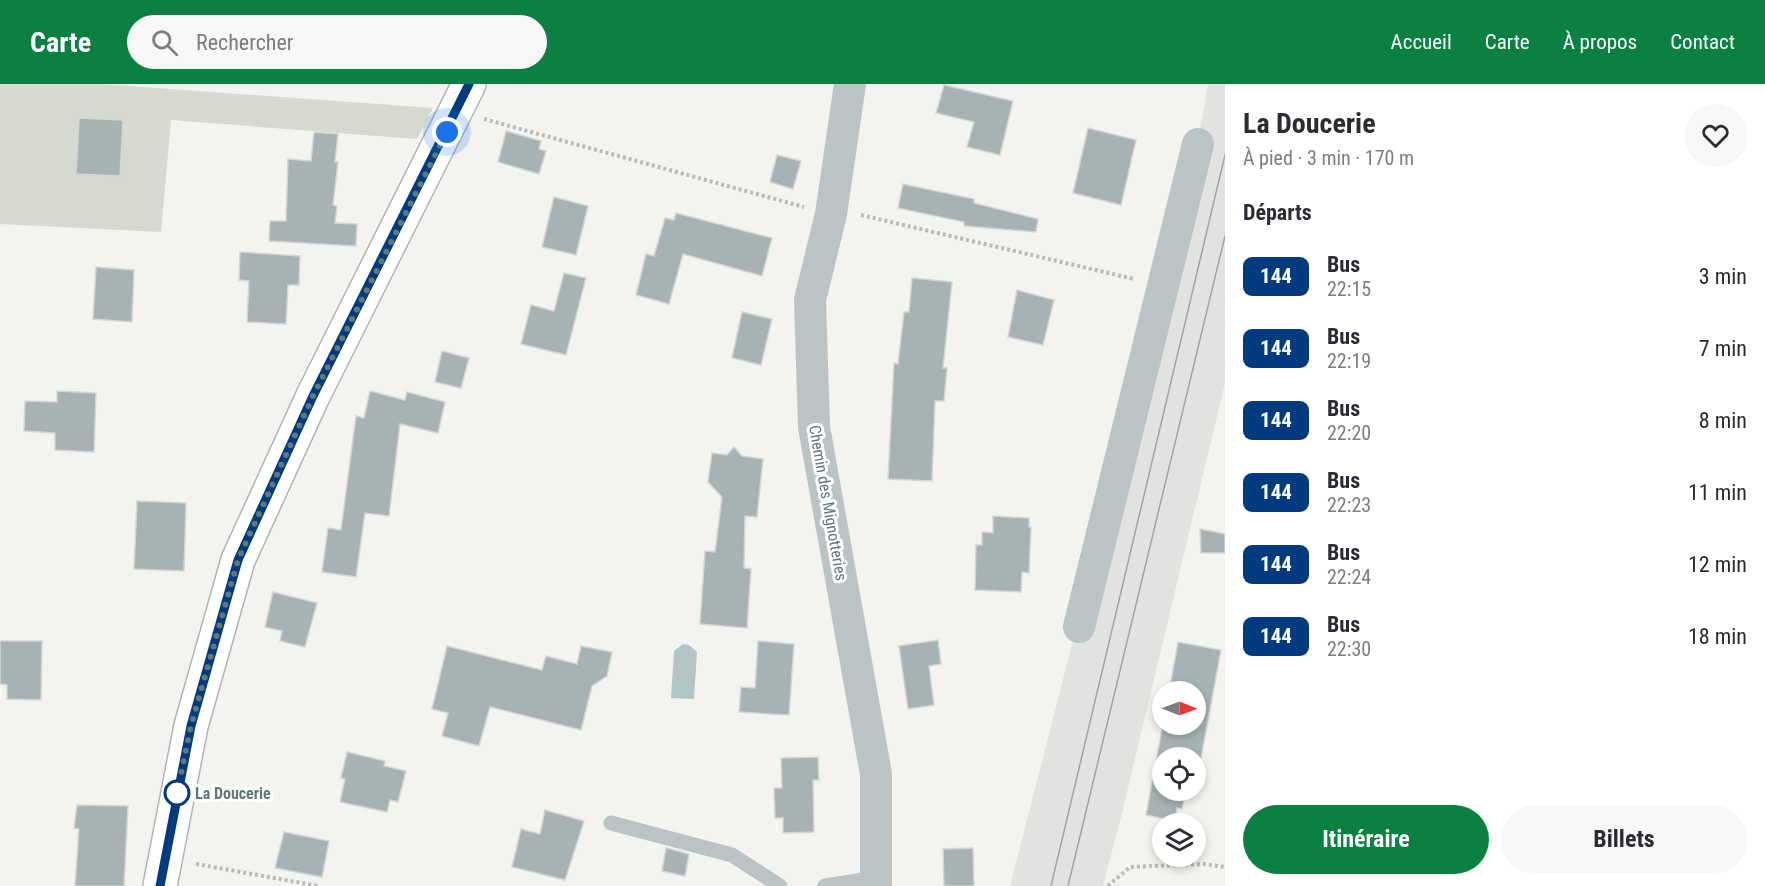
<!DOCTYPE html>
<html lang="fr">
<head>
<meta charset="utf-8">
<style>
	:root { --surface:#fff; --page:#f7f7f7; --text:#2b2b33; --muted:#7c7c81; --accent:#0b8043 }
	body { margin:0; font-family:"Roboto Condensed",sans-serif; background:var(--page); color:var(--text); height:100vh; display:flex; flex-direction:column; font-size:22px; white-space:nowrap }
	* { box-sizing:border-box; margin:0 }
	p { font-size:20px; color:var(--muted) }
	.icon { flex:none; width:33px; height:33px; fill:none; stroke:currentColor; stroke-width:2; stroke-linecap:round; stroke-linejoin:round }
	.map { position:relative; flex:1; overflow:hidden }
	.details { display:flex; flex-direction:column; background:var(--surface); width:540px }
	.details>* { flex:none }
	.badge { padding:0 12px; border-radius:9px; font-size:21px; line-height:39px }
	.needle { width:39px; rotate:91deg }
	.buttons { position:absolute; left:1152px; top:597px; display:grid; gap:12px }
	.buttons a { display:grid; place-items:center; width:54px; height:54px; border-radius:50%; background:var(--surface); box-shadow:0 3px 9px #0003; font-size:30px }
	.you { position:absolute; width:30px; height:30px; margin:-15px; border:4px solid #fff; border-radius:50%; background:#1a73e8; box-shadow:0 0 0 9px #1a73e833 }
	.map>.badge { position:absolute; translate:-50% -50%; box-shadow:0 0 0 3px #fff }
	h2 { padding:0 18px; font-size:22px; line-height:54px }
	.round { display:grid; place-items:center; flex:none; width:63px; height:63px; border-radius:32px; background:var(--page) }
	.overview { display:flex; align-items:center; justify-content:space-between; height:102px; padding:0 18px }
	h1 { font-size:28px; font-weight:700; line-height:45px }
	.action { display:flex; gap:12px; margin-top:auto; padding:12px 18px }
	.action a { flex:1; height:69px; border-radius:36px; background:var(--accent); color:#fff; font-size:24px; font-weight:700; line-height:69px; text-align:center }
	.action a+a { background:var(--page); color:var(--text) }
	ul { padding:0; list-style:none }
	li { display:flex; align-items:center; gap:18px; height:72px; padding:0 18px }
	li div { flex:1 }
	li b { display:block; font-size:22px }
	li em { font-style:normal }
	li .badge { min-width:66px; font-weight:700; text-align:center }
	header { display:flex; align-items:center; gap:36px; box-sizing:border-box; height:84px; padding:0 30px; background:var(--accent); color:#fff }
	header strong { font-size:28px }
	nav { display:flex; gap:33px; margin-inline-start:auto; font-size:21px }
	.search { width:420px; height:54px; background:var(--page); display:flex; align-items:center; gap:15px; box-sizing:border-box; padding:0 21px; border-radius:33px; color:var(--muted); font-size:22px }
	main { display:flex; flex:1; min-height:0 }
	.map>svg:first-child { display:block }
	.built { fill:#e2e3e1 }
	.green { fill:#d5d9cf }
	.water { fill:#b1c5c5 }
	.building { fill:#a6b2b4; stroke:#d5d5d3; stroke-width:1.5 }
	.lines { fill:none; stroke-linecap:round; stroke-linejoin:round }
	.secondary-casing { stroke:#acb6b8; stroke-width:36 }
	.path { stroke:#b6bbbc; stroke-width:4; stroke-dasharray:3 3; stroke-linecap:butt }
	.lane { stroke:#bcc3c5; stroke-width:15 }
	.street { stroke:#bcc3c5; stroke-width:32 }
	.secondary { stroke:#fff; stroke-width:33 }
	.tram { stroke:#99a5a8; stroke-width:1.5 }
	.line-casing { stroke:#fff; stroke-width:14 }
	.line { stroke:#003b80; stroke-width:9 }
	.walk { stroke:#5e787c; stroke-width:6; stroke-dasharray:0 10.8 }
	.stop-dot { fill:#fff; stroke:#003b80; stroke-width:3 }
	.labels { text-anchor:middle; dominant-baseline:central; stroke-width:6; stroke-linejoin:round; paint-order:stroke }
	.street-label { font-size:16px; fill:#5e787c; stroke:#fff }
	.stop-label { font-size:16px; font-weight:bold; fill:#5e787c; stroke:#fff; text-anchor:start }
</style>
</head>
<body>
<header>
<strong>Carte</strong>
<div class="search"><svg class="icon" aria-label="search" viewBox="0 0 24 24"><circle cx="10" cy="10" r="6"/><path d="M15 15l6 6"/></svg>Rechercher</div>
<nav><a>Accueil</a><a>Carte</a><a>À propos</a><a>Contact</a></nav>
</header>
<main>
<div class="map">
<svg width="1225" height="802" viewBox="0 0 1225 802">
	<rect width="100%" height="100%" fill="#f4f3f0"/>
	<polygon class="built" points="1208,0 1225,0 1225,299 1122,729 1103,802 1010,802 1192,93"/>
	<polygon class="green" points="0,0 101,0 433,24 417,55 171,36 161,148 0,140"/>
	<polygon class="water" points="683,560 689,561 697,568 694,615 671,614 674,567"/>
	<g class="building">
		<polygon points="944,1 1013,17 1000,71 967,63 974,38 936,29"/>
		<polygon points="79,34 123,36 120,92 76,90"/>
		<polygon points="1088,44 1136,56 1121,121 1073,109"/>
		<polygon points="506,47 541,57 539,65 546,67 539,90 498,78"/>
		<polygon points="314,48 338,50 335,78 338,78 333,121 337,122 335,139 357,140 356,162 269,157 270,137 286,137 288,75 311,77"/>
		<polygon points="777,71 801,77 793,105 770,98"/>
		<polygon points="903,100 974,115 974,119 1038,135 1036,148 964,142 964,138 898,124"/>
		<polygon points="554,113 588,122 576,171 542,163"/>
		<polygon points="676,129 772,154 762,192 683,170 669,220 636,211 646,170 654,172 665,134 674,136"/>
		<polygon points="240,168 300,172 299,201 288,201 286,240 247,238 249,197 239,196"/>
		<polygon points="96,183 134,186 132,238 93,235"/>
		<polygon points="564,189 586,194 566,271 521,260 531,221 554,227"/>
		<polygon points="912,194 952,198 943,284 947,284 944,317 935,317 932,397 888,395 894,279 898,280 904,228 909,228"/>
		<polygon points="1017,206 1054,216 1043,261 1008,253"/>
		<polygon points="742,228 772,235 761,281 732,274"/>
		<polygon points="442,267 469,274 461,304 435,298"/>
		<polygon points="57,307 96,309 94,368 55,366 55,349 24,347 25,317 57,318"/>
		<polygon points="370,307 405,316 407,308 445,318 438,349 400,340 389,432 365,429 356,493 322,488 328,444 341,446 356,332 364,334"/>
		<polygon points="734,363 742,372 763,375 757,433 745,432 744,484 751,485 747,544 700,540 705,467 715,468 722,413 708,398 712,369 727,371"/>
		<polygon points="137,417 186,419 184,487 134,485"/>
		<polygon points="993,432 1029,434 1029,443 1031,443 1029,489 1022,488 1021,508 975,506 976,461 982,461 982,448 993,449"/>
		<polygon points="1200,445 1225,450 1225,469 1201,469"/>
		<polygon points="273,508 317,519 305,563 280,557 282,547 265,543"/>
		<polygon points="938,556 941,580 929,582 934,621 908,625 899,562"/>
		<polygon points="0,557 42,557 41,616 7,615 7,601 0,600"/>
		<polygon points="758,557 794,560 789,631 739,628 741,603 755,604"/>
		<polygon points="1178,558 1221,566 1201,674 1162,674 1162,706 1186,706 1182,725 1177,724 1175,737 1146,731 1163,640 1196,640 1196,608 1169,608"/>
		<polygon points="447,562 542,586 546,572 577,580 581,562 612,568 607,592 592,602 581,646 490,623 479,662 442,652 448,629 432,625"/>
		<polygon points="347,668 385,677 384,682 406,687 398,718 390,716 387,728 340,718 345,695 341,694"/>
		<polygon points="818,673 819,696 813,696 814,748 783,749 783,734 775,734 774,704 782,704 781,674"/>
		<polygon points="77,721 128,722 124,802 75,802 79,745 74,744"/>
		<polygon points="545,726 584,737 565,796 512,783 521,745 540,750"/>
		<polygon points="284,748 329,757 322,793 275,784"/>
		<polygon points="666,764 689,770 685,792 662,787"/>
		<polygon points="973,764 974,802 944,802 943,765"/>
	</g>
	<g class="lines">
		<defs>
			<polyline id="secondary" points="160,802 191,642 238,476 313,312 469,0"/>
		</defs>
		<use href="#secondary" class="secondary-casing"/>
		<g class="path">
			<polyline points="484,35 804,123"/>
			<polyline points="861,131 1134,195"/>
			<polyline points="196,780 319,802"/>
			<polyline points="1108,802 1130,783 1204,780 1225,783"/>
		</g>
		<g class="lane">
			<polyline points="611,739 732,771 780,802"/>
			<polyline points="825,802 876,794"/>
		</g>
		<g class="street">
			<polyline points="850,0 831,130 810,216 814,343 876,690 876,802"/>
			<polyline points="1079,543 1198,60"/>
		</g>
		<use href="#secondary" class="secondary"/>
		<g class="tram">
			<polyline points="1051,802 1225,71"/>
			<polyline points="1068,802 1225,152"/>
		</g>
	</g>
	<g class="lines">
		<defs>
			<polyline id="line" points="160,802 191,642 238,476 313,312 469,0"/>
		</defs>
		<use href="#line" class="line-casing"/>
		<use href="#line" class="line"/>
		<polyline class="walk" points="177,709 191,642 238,476 313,312 447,48"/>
	</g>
	<circle class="stop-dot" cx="177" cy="709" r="12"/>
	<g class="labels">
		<g class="street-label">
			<text transform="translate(828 419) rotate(80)">Chemin des Mignotteries</text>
		</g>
		<g class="stop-label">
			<text x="195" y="709">La Doucerie</text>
		</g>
	</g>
</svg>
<div class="buttons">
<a><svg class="needle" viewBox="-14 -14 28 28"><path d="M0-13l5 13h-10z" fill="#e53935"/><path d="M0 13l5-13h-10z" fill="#7c7c81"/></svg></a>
<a><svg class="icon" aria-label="locate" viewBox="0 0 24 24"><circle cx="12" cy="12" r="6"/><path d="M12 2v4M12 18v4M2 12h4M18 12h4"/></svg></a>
<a><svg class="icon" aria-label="layers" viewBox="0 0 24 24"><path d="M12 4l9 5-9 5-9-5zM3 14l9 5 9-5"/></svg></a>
</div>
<div class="you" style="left:447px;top:48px"></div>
</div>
<section class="details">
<div class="overview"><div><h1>La Doucerie</h1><p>À pied · 3 min · 170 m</p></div><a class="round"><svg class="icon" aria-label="heart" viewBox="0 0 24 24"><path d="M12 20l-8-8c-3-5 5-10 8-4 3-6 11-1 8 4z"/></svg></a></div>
<h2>Départs</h2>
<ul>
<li><span class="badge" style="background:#003b80;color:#fff">144</span><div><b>Bus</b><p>22:15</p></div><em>3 min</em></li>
<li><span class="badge" style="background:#003b80;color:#fff">144</span><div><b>Bus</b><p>22:19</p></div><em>7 min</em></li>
<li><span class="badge" style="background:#003b80;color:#fff">144</span><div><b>Bus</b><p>22:20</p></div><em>8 min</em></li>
<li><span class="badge" style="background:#003b80;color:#fff">144</span><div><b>Bus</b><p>22:23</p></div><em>11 min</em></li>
<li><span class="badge" style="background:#003b80;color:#fff">144</span><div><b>Bus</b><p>22:24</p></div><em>12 min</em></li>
<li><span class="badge" style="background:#003b80;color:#fff">144</span><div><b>Bus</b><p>22:30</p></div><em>18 min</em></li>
</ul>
<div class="action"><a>Itinéraire</a><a>Billets</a></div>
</section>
</main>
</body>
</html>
